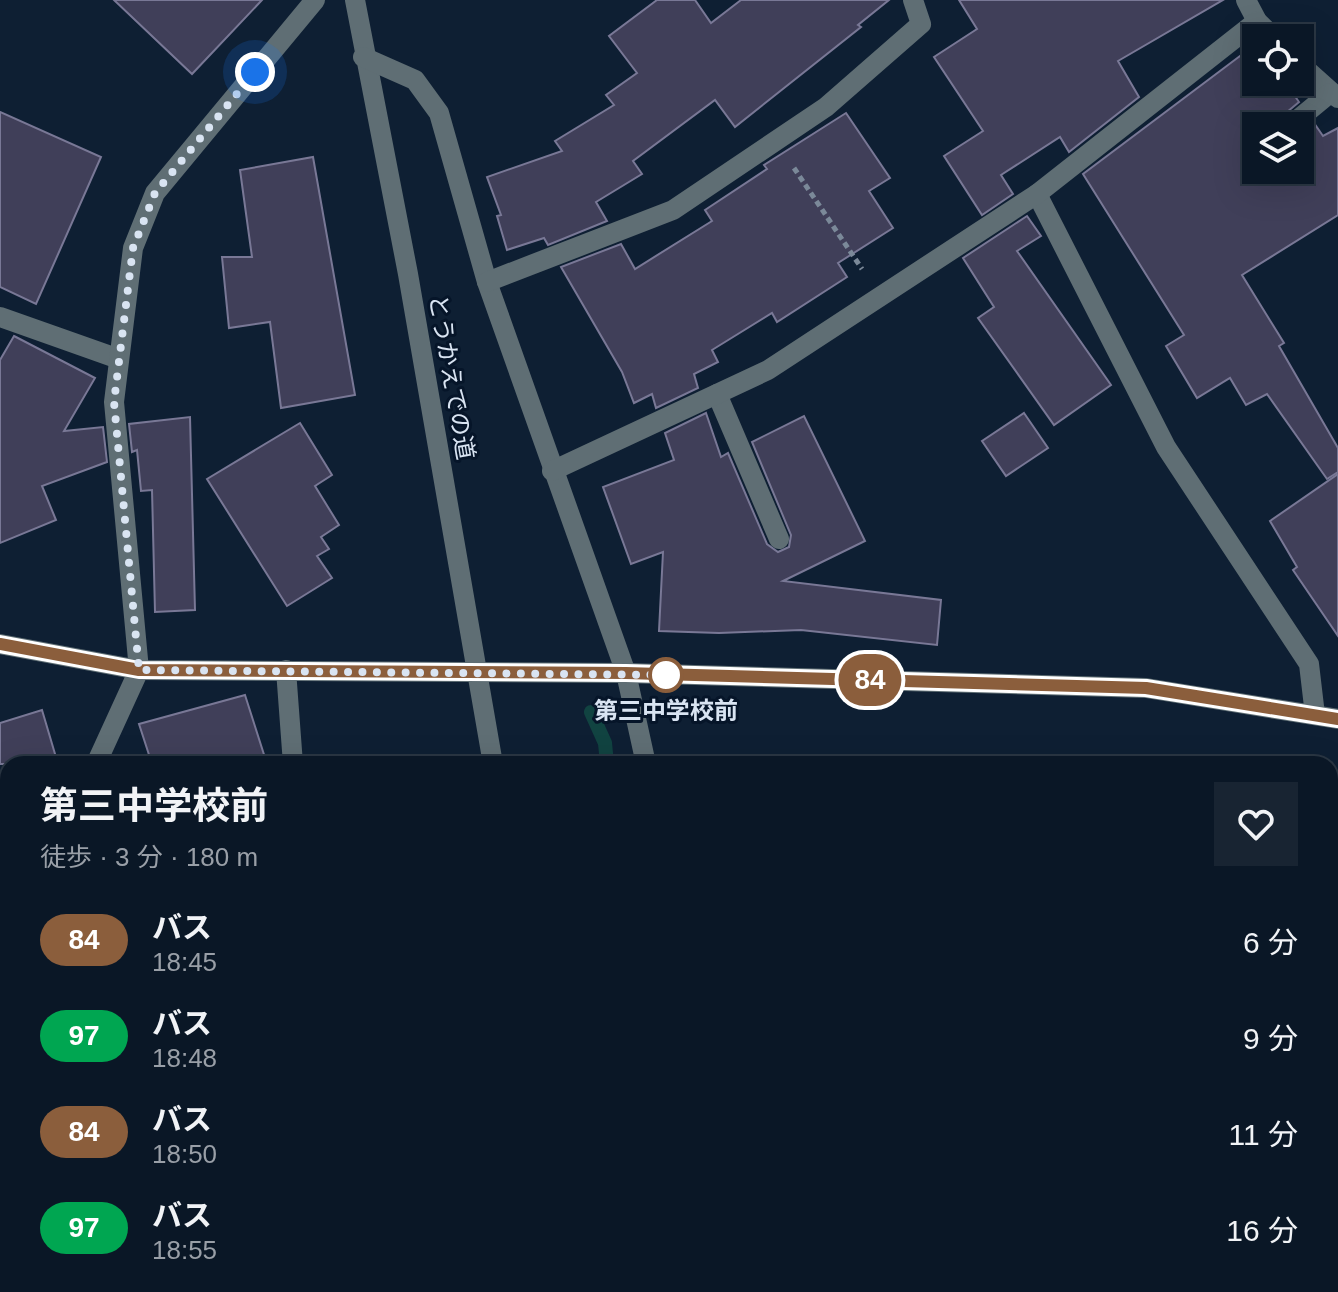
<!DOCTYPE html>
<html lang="ja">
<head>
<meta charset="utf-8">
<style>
	:root { --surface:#0a1726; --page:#182432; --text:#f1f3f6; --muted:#999fa7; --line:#2a3643 }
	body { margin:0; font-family:Helvetica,"Noto Sans JP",sans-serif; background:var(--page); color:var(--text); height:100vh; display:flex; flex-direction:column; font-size:30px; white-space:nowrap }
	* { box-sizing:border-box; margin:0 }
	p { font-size:26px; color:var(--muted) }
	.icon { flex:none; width:44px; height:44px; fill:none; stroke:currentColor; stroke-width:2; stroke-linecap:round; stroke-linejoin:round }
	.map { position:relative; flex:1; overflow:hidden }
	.drawer { position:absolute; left:0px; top:756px; width:1338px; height:536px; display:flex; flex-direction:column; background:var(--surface); border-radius:24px 24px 0 0; box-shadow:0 8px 32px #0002,0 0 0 2px var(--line) }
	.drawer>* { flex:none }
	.badge { padding:0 16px; border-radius:26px; font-size:28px; line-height:52px }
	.buttons { position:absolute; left:1242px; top:24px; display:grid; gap:16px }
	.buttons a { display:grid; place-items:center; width:72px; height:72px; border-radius:0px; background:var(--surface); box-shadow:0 8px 32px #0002,0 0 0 2px var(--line); font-size:40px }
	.you { position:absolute; width:40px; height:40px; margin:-20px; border:6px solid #fff; border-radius:50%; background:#1a73e8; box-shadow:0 0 0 12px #1a73e833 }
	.map>.badge { position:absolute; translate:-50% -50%; box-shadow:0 0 0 4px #fff }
	.round { display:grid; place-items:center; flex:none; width:84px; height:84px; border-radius:0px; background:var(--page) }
	.head { display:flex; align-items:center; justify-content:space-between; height:136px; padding:0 40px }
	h1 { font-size:38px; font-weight:700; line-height:60px }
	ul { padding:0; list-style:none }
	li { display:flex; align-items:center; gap:24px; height:96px; padding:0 40px }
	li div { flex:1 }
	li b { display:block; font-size:30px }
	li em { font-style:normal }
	li .badge { min-width:88px; font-weight:700; text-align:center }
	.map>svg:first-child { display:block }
	.green { fill:#481159 }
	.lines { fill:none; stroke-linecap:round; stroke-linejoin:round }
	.stream { stroke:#114341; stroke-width:14 }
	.building { fill:#403f59; stroke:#797896; stroke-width:2 }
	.path { stroke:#7b8999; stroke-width:5; stroke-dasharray:6 4; stroke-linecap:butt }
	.minor { stroke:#5f6e74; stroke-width:20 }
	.line-casing { stroke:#fff; stroke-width:18 }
	.line { stroke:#8b5e3c; stroke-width:12 }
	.walk { stroke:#d9e4f2; stroke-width:8; stroke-dasharray:0 14.4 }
	.stop-dot { fill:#fff; stroke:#8b5e3c; stroke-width:4 }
	.labels { text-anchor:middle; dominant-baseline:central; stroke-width:6; stroke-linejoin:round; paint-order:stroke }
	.street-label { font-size:24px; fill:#d9e4f2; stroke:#061529 }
	.stop-label { font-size:24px; font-weight:bold; fill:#d9e4f2; stroke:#061529 }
</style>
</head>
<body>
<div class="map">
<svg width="1338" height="1292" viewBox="0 0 1338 1292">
	<rect width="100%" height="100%" fill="#0e1f33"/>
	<polygon class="green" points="8,1127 8,1284 286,1284 282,1292 0,1292 0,1129"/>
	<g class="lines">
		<g class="stream">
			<polyline points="591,712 605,743 607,764"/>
			<polyline points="887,1284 892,1292"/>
			<polyline points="489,1292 503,1284"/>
		</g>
	</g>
	<g class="building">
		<polygon points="114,0 262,0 192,74"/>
		<polygon points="657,0 695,0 711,23 741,0 889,0 858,25 861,27 735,127 715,100 633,161 642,174 596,202 607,221 548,245 544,238 507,250 497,216 501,215 487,177 562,151 555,141 614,105 606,95 637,73 609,36"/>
		<polygon points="959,0 1223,0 1118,61 1139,97 1069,152 1060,137 1001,175 1013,194 982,215 944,156 983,131 934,57 977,29"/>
		<polygon points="1256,44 1256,82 1285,82 1299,102 1281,117 1277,126 1256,126 1256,170 1300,170 1300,135 1314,123 1323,136 1338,128 1338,215 1242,275 1284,343 1279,346 1338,448 1338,472 1327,479 1267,394 1246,405 1230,378 1197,398 1166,346 1184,335 1083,174"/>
		<polygon points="0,112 101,157 36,304 0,287"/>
		<polygon points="846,113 890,178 869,191 893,228 838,263 847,277 777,322 772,313 712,350 718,362 694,374 698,388 656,408 652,394 634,403 622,372 561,267 621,244 635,269 712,221 705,210 767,169 764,165"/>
		<polygon points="313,157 355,395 281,408 270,322 229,328 222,257 252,257 240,170"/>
		<polygon points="1027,216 1041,236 1017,251 1111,385 1054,425 978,318 994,307 963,258"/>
		<polygon points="14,336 95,378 64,431 103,427 107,462 42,486 56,520 0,543 0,360"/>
		<polygon points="706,413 721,457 728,453 767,544 778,552 789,547 791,535 752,442 804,416 865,541 783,581 941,600 937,645 801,630 719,633 659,631 663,552 631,564 603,487 674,460 665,433"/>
		<polygon points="1024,413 1048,448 1006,476 982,441"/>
		<polygon points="190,417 195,610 155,612 152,490 141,491 137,450 132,452 129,424"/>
		<polygon points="300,423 332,475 315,486 339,525 321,537 329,549 317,556 332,578 287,606 207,479"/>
		<polygon points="1338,474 1338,636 1293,570 1297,567 1270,521"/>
		<polygon points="245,695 267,764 152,764 139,724"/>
		<polygon points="42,710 58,764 0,764 0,723"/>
	</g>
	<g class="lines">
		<polyline class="path" points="794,168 862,269"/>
		<g class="minor">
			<polyline points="355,0 408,274 493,764"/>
			<polyline points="1246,0 1257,21 1274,38"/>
			<polyline points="363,57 415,80 439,113 487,282 626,673 646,764"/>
			<polyline points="1300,64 1338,98"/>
			<polyline points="1290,126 1330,93"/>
			<polyline points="1037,194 1166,447 1309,664 1315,715"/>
			<polyline points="487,282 673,210 826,107 921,24 913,0"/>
			<polyline points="0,317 119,359"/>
			<polyline points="717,394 779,539"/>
			<polyline points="552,471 768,370 1037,194 1257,21"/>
			<polyline points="0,644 139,670 626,673 1146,688 1338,719"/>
			<polyline points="286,670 293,764"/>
			<polyline points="96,764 139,670 114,402 133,248 155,193 315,0"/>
			<polyline points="0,972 8,954"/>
			<polyline points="597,1284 598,1292"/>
			<polyline points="941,1284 946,1292"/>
			<polyline points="306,1292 311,1284"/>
		</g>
	</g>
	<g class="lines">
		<defs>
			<polyline id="line" points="0,644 139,670 626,673 1146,688 1338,719"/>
		</defs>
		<use href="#line" class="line-casing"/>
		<use href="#line" class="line"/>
		<polyline class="walk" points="255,72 155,193 133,248 114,402 139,670 666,675"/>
	</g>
	<circle class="stop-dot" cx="666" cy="675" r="16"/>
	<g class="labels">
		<g class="street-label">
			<text transform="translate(452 377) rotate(80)">とうかえでの道</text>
		</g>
		<g class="stop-label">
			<text x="666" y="710">第三中学校前</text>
		</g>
	</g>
</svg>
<div class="buttons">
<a><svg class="icon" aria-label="locate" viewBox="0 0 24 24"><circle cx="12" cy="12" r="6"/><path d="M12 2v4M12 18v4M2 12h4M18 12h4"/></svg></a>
<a><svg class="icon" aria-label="layers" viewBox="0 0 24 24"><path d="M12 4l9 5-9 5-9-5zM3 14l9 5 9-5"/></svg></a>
</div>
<div class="you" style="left:255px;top:72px"></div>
<b class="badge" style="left:870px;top:680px;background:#8b5e3c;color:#fff">84</b>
<section class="drawer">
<div class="head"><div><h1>第三中学校前</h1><p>徒歩 · 3 分 · 180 m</p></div><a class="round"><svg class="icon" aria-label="heart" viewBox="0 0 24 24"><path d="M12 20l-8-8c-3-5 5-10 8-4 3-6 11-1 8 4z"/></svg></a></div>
<ul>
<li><span class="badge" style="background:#8b5e3c;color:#fff">84</span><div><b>バス</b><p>18:45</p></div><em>6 分</em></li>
<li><span class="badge" style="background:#00a651;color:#fff">97</span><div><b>バス</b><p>18:48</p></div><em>9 分</em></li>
<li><span class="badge" style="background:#8b5e3c;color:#fff">84</span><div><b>バス</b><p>18:50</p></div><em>11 分</em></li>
<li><span class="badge" style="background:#00a651;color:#fff">97</span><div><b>バス</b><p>18:55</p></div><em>16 分</em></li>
</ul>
</section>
</div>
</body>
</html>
